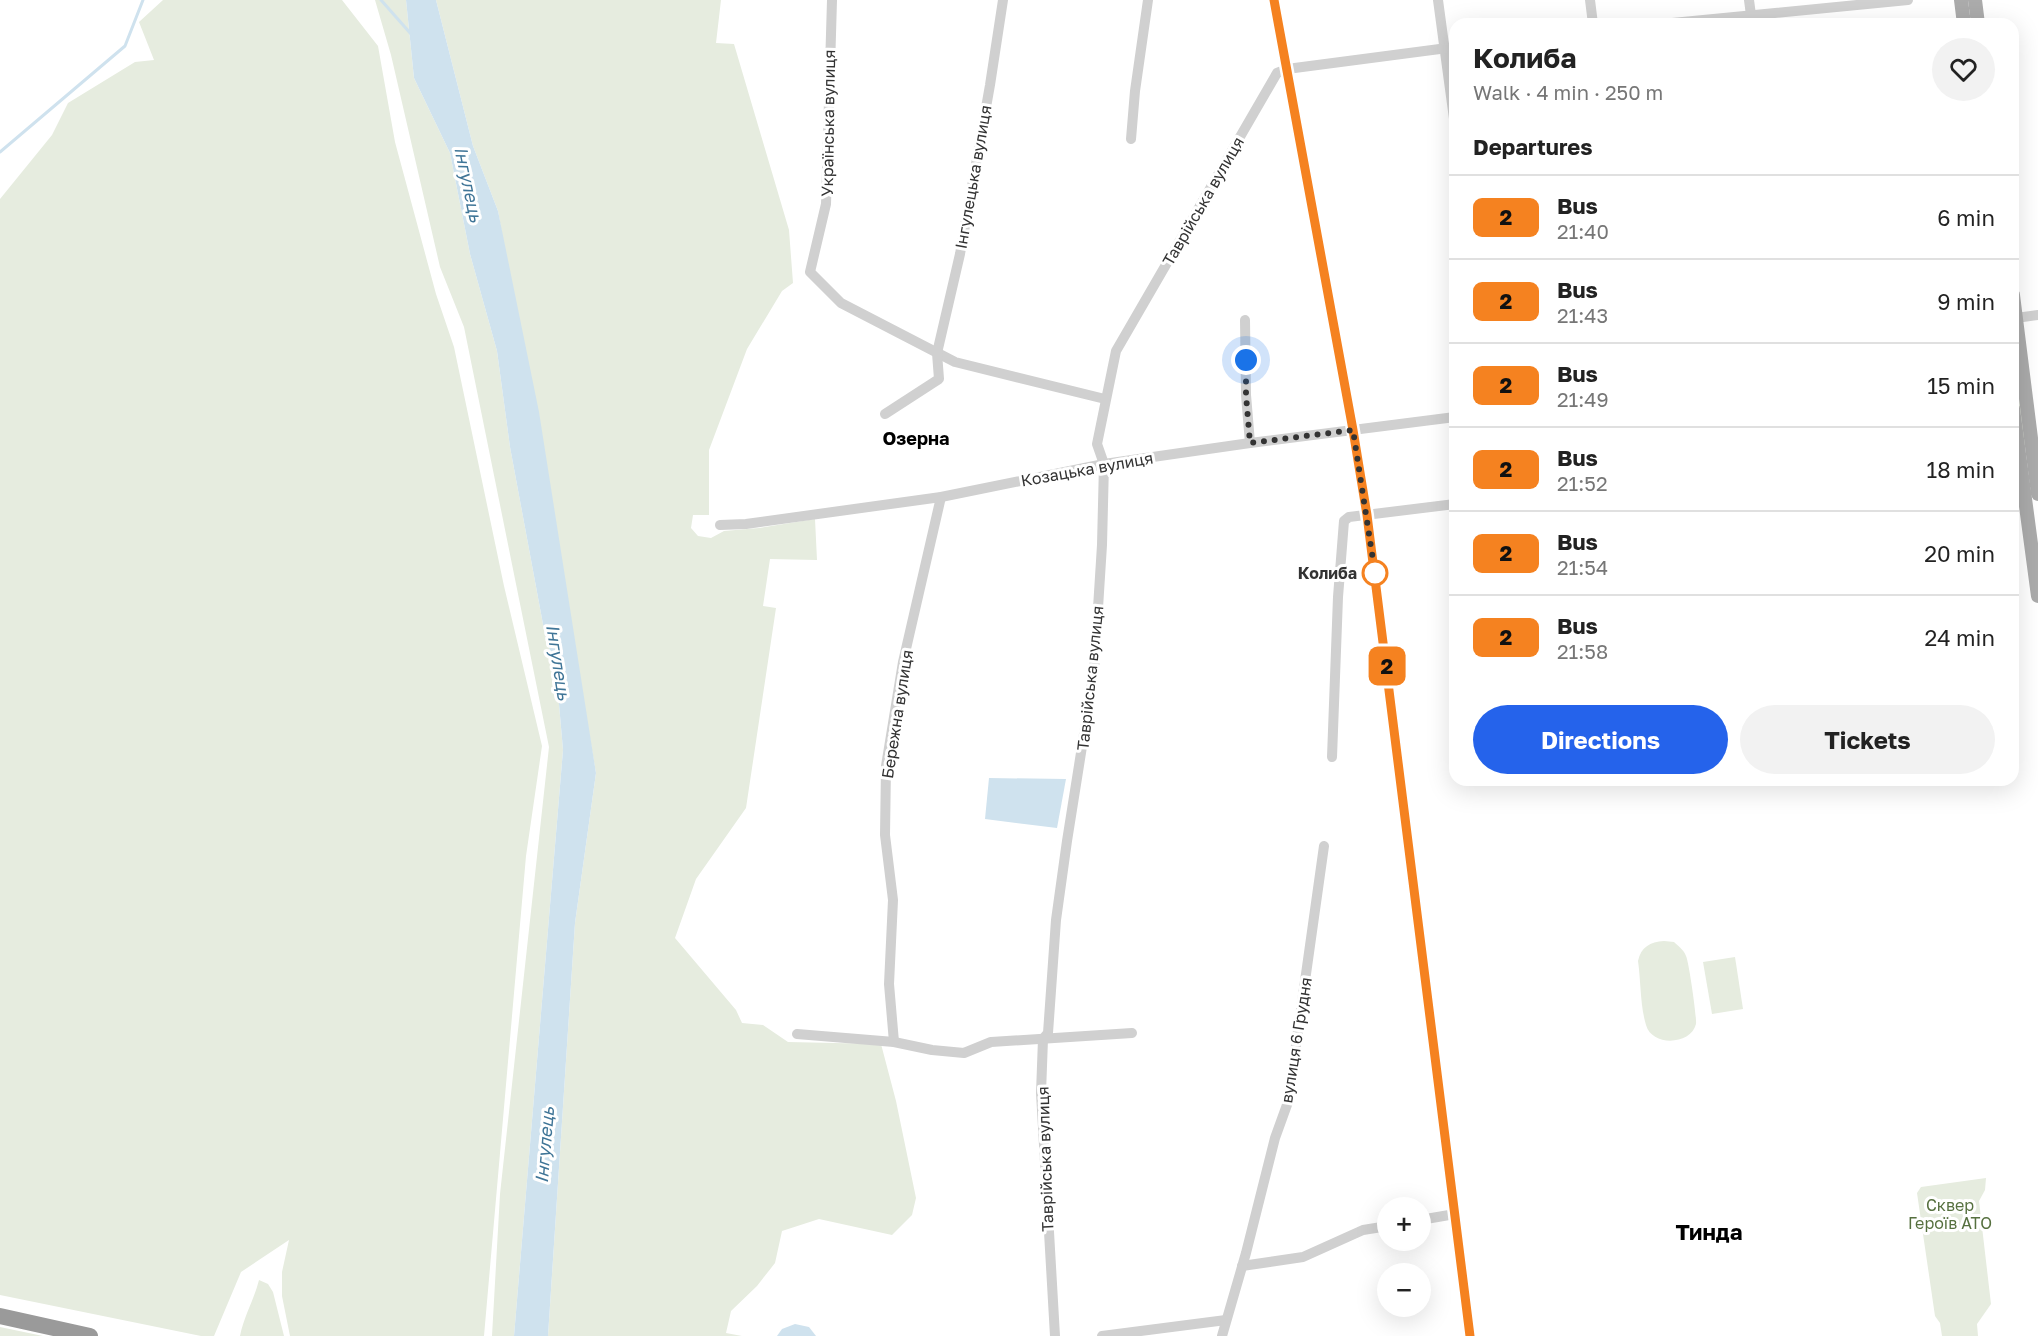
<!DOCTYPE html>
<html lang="en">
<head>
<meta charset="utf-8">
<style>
	:root { --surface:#fff; --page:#f2f2f2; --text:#222; --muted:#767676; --line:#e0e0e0; --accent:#2563eb }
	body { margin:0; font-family:"Golos Text",sans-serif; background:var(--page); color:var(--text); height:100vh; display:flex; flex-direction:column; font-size:22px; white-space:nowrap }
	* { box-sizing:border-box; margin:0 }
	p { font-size:20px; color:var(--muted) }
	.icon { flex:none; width:33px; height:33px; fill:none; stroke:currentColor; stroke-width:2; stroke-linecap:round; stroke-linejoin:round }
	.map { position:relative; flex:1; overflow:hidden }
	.sheet { position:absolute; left:1449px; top:18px; width:570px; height:768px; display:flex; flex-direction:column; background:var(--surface); border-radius:18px; box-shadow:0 6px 24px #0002 }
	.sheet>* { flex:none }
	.badge { padding:0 12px; border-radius:9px; font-size:21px; line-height:39px }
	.tools { position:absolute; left:1377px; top:1197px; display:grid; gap:12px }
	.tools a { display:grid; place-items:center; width:54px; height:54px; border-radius:50%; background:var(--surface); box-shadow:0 6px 24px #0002; font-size:30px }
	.you { position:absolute; width:30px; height:30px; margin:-15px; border:4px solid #fff; border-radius:50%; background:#1a73e8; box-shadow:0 0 0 9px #1a73e833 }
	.map>.badge { position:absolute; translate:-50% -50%; box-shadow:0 0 0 3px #fff }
	h2 { padding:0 24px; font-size:22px; line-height:54px }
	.round { display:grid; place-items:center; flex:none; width:63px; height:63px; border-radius:32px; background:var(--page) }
	.summary { display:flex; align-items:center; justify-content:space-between; height:102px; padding:0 24px }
	h1 { font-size:28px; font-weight:700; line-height:45px }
	.cta { display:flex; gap:12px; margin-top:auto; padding:12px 24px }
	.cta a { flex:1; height:69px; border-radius:36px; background:var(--accent); color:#fff; font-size:24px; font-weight:700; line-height:69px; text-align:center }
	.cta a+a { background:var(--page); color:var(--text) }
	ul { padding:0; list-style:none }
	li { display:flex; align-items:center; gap:18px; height:84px; padding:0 24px; border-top:2px solid var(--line) }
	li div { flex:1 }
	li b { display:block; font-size:22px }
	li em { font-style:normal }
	li .badge { min-width:66px; font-weight:700; text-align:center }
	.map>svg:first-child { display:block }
	.green { fill:#e6ecdf }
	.water { fill:#cfe2ee }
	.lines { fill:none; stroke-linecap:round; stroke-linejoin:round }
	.stream { stroke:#cfe2ee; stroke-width:3 }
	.minor { stroke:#d0d0d0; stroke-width:10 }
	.major { stroke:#ababab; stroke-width:14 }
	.highway { stroke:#9a9a9a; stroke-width:16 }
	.line-casing { stroke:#fff; stroke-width:14 }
	.line { stroke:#f58220; stroke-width:9 }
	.walk { stroke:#333; stroke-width:6; stroke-dasharray:0 10.8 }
	.stop-dot { fill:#fff; stroke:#f58220; stroke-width:3 }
	.labels { text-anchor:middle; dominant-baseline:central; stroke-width:6; stroke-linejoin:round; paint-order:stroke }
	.street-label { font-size:16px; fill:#333; stroke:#fff }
	.stop-label { font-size:16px; font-weight:bold; fill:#333; stroke:#fff; text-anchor:end }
	.park-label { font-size:16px; fill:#56703f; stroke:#fff }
	.water-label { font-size:18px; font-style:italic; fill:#3f7597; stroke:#fff }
	.neighbourhood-label { font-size:18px; font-weight:bold; fill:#000; stroke:#fff }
	.district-label { font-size:22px; font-weight:bold; fill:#000; stroke:#fff }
</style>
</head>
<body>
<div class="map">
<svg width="2038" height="1336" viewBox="0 0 2038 1336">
	<rect width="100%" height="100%" fill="#fff"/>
	<g class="green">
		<polygon points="163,0 342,0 378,46 395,142 436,294 454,347 504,586 542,746 526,856 484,1336 290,1336 282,1296 282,1272 289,1240 241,1272 214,1336 201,1336 0,1295 0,199 52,135 68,103 135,62 154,60 139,22"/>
		<polygon points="375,0 406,0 414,78 450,153 470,254 497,351 510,447 545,635 556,670 563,750 514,1336 492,1336 500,1194 549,747 464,327 440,267 391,55"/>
		<polygon points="436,0 721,0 716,43 734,44 789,230 793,283 782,291 747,349 709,450 709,515 693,515 691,528 698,536 711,538 724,531 759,528 815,519 817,560 770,559 763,606 776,608 746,808 696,879 675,938 736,1010 742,1023 763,1025 788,1042 881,1044 896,1101 916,1198 912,1215 892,1235 819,1219 782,1231 775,1263 757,1286 731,1311 726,1333 742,1336 548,1336 575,923 596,773 498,211 473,146"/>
		<polygon points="2014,369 2016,369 2026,445 2020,443 2013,382"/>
		<path d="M1664,941L1674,942C1678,946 1684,950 1686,956C1689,962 1697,1019 1696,1024C1691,1045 1652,1047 1646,1025C1640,1005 1641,982 1638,961C1641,947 1650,942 1664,941Z"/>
		<polygon points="1735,957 1743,1009 1712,1014 1703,962"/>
		<polygon points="1986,1178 1985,1190 1979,1201 1991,1304 1977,1324 1978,1336 1942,1336 1940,1323 1935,1316 1917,1193 1921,1187"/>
		<path d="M259,1280L268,1284L273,1292L284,1336H240C244,1316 254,1300 259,1280Z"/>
		<polygon points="0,1327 43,1336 0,1336"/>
	</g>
	<g class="water">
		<polygon points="406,0 436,0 473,146 498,211 539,412 596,773 575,923 548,1336 514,1336 563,750 556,670 545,635 510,447 497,351 470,254 450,153 414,78"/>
		<polygon points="989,778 1066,779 1057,828 985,819"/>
		<polygon points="795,1324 809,1327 816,1336 777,1336 782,1329"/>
	</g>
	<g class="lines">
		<g class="stream">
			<polyline points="381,0 411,34"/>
			<polyline points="0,152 125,46 143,0"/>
		</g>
		<g class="minor">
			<polyline points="832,0 826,204 810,272 841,303 955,362 1105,399"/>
			<polyline points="1274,0 1367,515 1470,1336"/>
			<polyline points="1438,0 1455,126"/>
			<polyline points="1590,0 1593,24"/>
			<polyline points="1749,0 1751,15"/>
			<polyline points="1662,24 1908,0"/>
			<polyline points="1131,139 1135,91 1148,0"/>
			<polyline points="2016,318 2038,315"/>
			<polyline points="1245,320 1246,395 1250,443"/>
			<polyline points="885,414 939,379 937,353 960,254 990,85 1003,0"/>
			<polyline points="720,525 746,524 941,497 1104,464 1250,443 1455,417"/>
			<polyline points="1332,757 1338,597 1344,521 1349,517 1455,504"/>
			<polyline points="797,1034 894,1042 932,1050 964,1053 991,1042 1132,1033"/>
			<polyline points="894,1042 889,984 893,900 885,835 886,766 903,662 941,497"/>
			<polyline points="1420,1220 1455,1214"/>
			<polyline points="1242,1266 1303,1257 1363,1230 1388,1226"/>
			<polyline points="1055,1336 1041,1093 1043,1039 1048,1033 1056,920 1067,841 1094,671 1102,545 1104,464 1097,444 1116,351 1277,73 1287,69 1455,47"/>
			<polyline points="1102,1336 1226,1320"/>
			<polyline points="1222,1336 1246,1253 1275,1138 1288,1102 1324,846"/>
		</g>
		<g class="major">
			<polyline points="1961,0 1964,24"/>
			<polyline points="1975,0 1978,24"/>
			<polyline points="2013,295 2038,494"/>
			<polyline points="2013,409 2038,596"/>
		</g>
		<polyline class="highway" points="0,1316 90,1336"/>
	</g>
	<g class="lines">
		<defs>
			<polyline id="line" points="1274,0 1353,430 1367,515 1470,1336"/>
		</defs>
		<use href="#line" class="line-casing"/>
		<use href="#line" class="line"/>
		<polyline class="walk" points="1246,360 1246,395 1250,443 1353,430 1375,573"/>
	</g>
	<circle class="stop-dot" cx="1375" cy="573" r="12"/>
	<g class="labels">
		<g class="street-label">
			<text transform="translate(828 123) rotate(-89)">Українська вулиця</text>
			<text transform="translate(973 177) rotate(-80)">Інгулецька вулиця</text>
			<text transform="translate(1203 201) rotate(-60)">Таврійська вулиця</text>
			<text transform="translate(1087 469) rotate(-10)">Козацька вулиця</text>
			<text transform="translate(1090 678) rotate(-84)">Таврійська вулиця</text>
			<text transform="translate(897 714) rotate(-81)">Бережна вулиця</text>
			<text transform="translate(1296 1040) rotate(-81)">вулиця 6 Грудня</text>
			<text transform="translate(1045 1159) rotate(-92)">Таврійська вулиця</text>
		</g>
		<g class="stop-label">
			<text x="1357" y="573">Колиба</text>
		</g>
		<g class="park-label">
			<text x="1950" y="1205">Сквер<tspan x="1950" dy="18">Героїв АТО</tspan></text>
		</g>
		<g class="water-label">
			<text transform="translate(469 184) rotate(78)">Інгулець</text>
			<text transform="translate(559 662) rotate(81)">Інгулець</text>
			<text transform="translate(544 1145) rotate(-85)">Інгулець</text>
		</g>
		<g class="neighbourhood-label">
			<text x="916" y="438">Озерна</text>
		</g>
		<g class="district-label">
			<text x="1709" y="1231">Тинда</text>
		</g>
	</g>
</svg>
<div class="tools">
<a>+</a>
<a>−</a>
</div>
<div class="you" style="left:1246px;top:360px"></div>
<b class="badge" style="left:1387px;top:666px;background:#f58220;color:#111">2</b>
<section class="sheet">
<div class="summary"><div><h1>Колиба</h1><p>Walk · 4 min · 250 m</p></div><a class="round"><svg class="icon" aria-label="heart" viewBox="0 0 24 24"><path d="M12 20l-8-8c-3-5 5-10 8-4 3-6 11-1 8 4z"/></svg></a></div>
<h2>Departures</h2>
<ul>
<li><span class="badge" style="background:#f58220;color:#111">2</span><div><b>Bus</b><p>21:40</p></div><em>6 min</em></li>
<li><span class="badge" style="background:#f58220;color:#111">2</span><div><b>Bus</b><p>21:43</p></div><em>9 min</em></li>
<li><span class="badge" style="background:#f58220;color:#111">2</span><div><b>Bus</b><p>21:49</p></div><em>15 min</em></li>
<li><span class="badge" style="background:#f58220;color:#111">2</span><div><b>Bus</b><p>21:52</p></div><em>18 min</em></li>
<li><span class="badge" style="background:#f58220;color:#111">2</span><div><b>Bus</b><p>21:54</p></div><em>20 min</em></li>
<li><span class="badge" style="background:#f58220;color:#111">2</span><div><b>Bus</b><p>21:58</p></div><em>24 min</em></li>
</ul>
<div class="cta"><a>Directions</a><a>Tickets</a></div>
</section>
</div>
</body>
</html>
